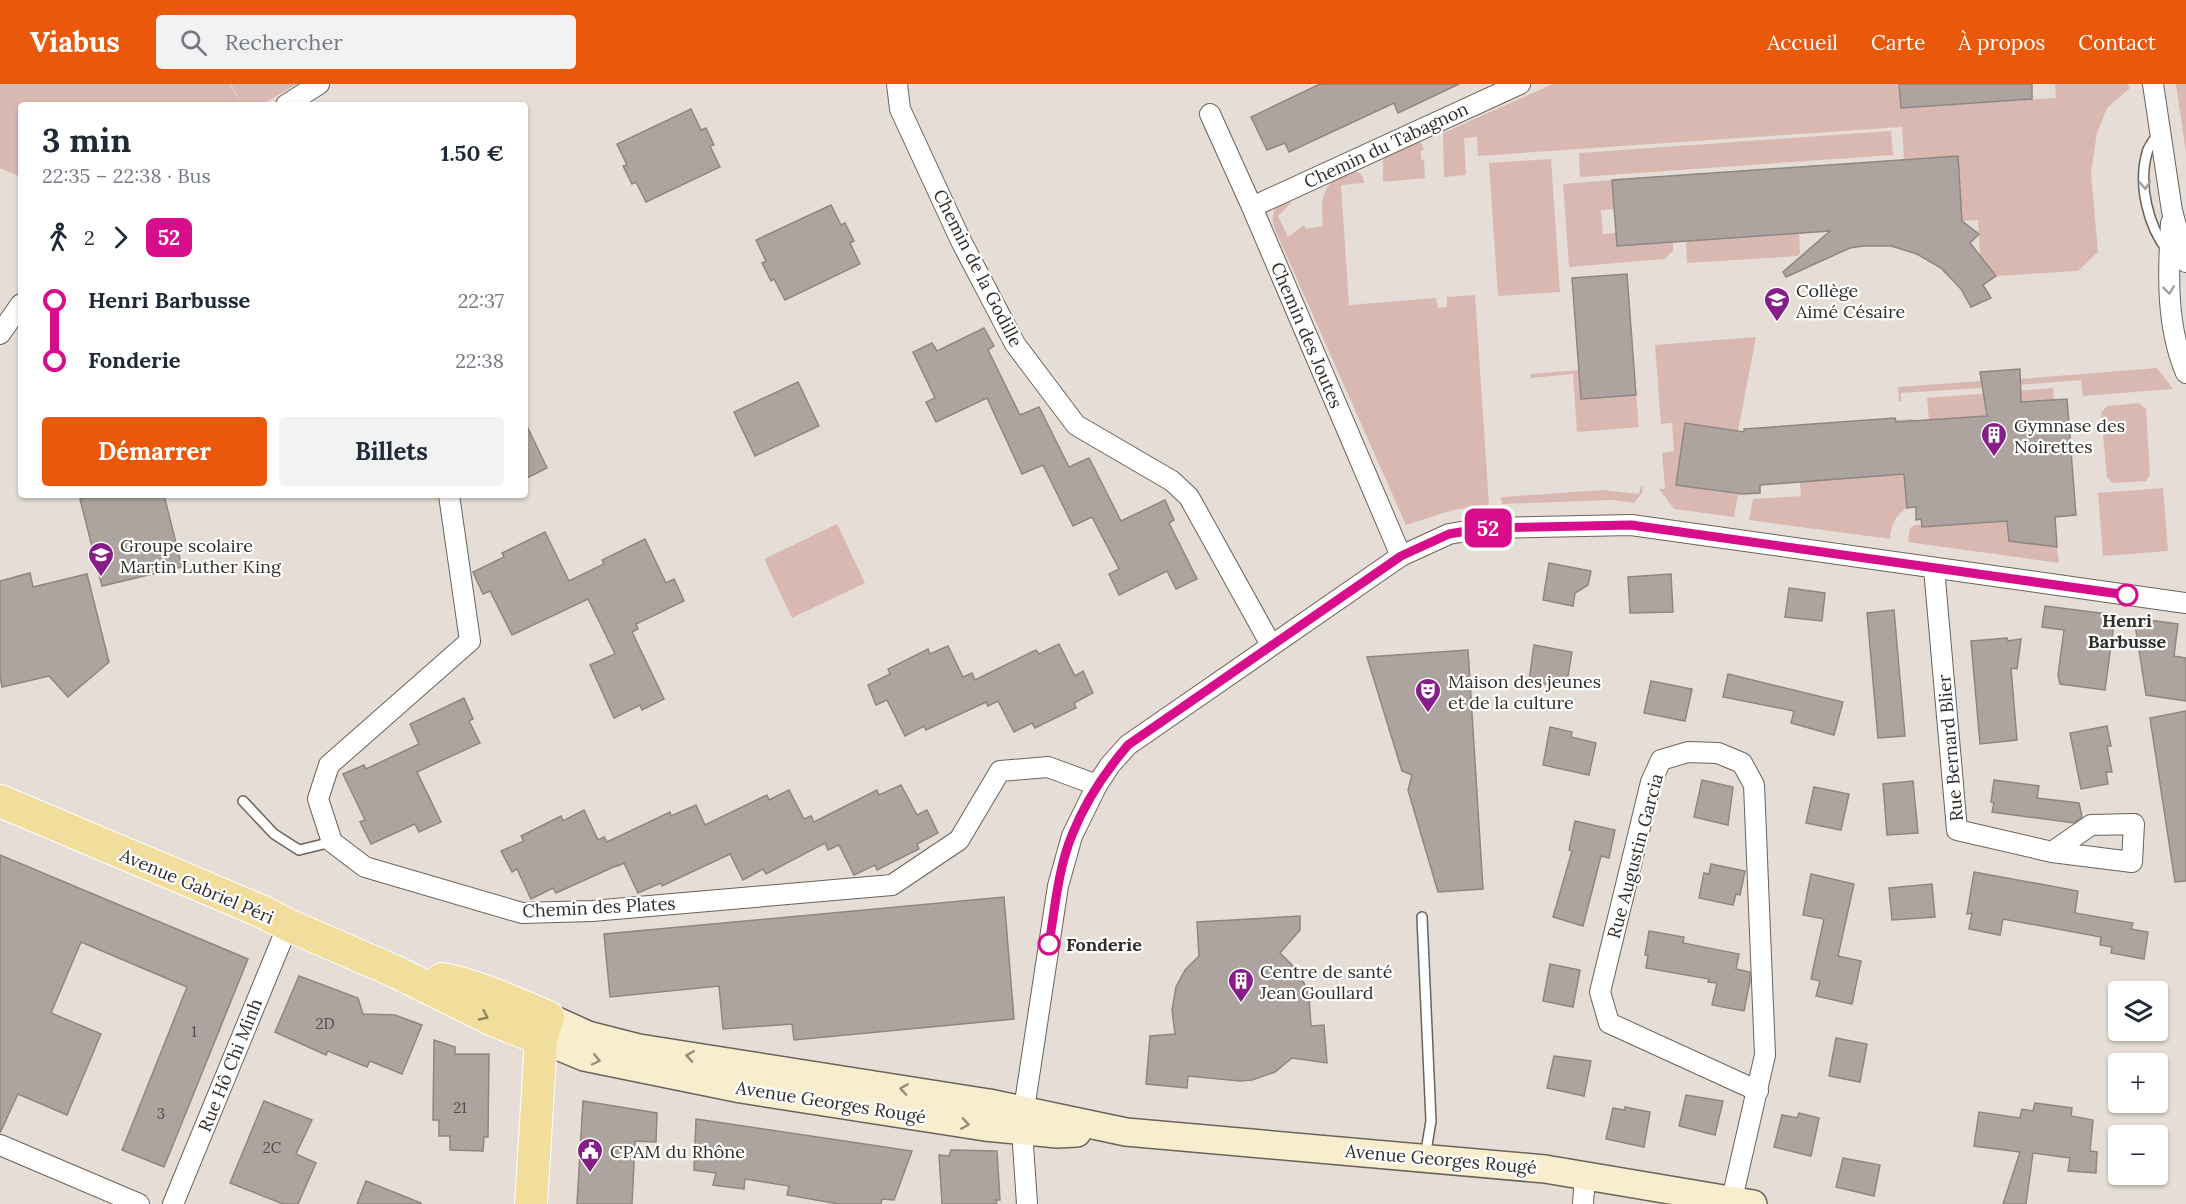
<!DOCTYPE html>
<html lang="fr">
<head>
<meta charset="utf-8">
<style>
	:root { --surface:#fff; --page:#f2f2f3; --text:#1f2937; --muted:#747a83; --accent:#ea580c }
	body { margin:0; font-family:Lora,serif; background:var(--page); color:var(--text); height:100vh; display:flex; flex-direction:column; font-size:22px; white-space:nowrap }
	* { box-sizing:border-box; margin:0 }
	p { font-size:20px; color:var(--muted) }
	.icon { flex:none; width:33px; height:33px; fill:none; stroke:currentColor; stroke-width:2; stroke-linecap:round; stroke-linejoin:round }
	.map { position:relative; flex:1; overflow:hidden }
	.details { position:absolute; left:18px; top:18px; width:510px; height:396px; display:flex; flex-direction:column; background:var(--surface); border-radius:6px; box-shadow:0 2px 4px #0004 }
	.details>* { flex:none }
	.badge { padding:0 12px; border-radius:9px; font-size:21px; line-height:39px }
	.tools { position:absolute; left:2108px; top:897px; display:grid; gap:12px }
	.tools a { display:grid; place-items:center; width:60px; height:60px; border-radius:6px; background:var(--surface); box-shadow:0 2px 4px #0004; font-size:30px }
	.map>.badge { position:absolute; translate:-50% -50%; box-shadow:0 0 0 3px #fff }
	.legs { display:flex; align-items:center; gap:9px; height:66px; padding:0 24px; font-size:20px }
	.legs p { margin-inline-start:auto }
	.overview { display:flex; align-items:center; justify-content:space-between; height:102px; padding:0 24px }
	h1 { font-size:33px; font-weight:800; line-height:45px }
	.button { display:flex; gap:12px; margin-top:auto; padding:12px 24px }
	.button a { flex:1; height:69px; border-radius:6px; background:var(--accent); color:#fff; font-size:24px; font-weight:800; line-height:69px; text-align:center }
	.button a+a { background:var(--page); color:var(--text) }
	ul { padding:0 24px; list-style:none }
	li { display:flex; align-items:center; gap:21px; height:60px; font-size:22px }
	li i { display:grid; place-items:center; width:9px; height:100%; margin:0 8px; background:currentColor }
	li i::after { content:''; width:15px; height:15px; margin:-8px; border:4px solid; border-radius:50%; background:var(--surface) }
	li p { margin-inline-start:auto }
	li:first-child i { background:linear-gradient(#0000 50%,currentColor 0) }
	li:last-child i { background:linear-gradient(currentColor 50%,#0000 0) }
	header { display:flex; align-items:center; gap:36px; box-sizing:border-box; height:84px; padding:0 30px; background:var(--accent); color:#fff }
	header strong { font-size:28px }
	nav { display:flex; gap:33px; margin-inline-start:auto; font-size:21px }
	.search { width:420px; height:54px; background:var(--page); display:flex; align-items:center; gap:15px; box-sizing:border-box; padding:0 21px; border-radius:6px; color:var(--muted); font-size:22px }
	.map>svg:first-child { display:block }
	.green { fill:#d9b8b2 }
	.building { fill:#aea49f; stroke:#908681; stroke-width:1.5 }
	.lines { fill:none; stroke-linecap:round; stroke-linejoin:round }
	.lane-casing { stroke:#69635b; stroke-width:12 }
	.street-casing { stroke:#69635b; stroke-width:22 }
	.secondary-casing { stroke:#69635b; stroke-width:30 }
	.primary-casing { stroke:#fff; stroke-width:34 }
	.lane { stroke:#fff; stroke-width:9 }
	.street { stroke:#fff; stroke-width:20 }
	.secondary { stroke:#f8eece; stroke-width:27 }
	.primary { stroke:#f1dd9c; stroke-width:32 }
	.oneway { stroke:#a2a09f }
	.oneway2 { stroke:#908563 }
	.oneway3 { stroke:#948e7c }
	.line-1-casing { stroke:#fff; stroke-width:14 }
	.line-1 { stroke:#d80d8c; stroke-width:9 }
	.stop-1-dot { fill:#fff; stroke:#d80d8c; stroke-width:3 }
	.labels { text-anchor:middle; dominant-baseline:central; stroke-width:4.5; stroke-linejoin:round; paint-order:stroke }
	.number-label { font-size:15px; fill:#504b47 }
	.street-label { font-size:18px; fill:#302d2a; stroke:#fff }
	.poi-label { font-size:18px; fill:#302d2a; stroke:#fff; text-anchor:start }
	.stop-label { font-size:18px; font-weight:bold; fill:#302d2a; stroke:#fff }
</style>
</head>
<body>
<header>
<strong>Viabus</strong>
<div class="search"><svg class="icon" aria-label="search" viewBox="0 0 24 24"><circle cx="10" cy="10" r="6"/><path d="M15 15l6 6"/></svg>Rechercher</div>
<nav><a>Accueil</a><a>Carte</a><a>À propos</a><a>Contact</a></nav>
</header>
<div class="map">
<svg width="2186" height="1120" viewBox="0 0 2186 1120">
	<rect width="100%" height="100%" fill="#e6ded6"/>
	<g class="green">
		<polygon points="0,0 230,0 240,18 235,21 21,21 21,93 0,84"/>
		<polygon points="231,0 297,0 261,21 242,21"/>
		<polygon points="1553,0 1899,0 1901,24 2056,14 2055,0 2127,0 2130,4 2107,24 2097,49 2091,89 2098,168 2078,187 1996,192 1980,172 1978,136 1962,137 1958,72 1904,75 1902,43 1478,72 1477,53 1464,54 1466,91 1444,93 1443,49"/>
		<polygon points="2176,0 2186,0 2186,69"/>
		<polygon points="1891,47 1893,71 1580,93 1579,69"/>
		<polygon points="1415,55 1422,60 1424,66 1421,66 1421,75 1424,76 1425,94 1383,98 1383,77 1386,70"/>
		<polygon points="1551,75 1560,208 1498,212 1489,79"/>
		<path d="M1350,87L1358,88L1363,93L1364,99L1341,101L1349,221L1436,214L1438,224L1447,223V213L1475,211L1489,421L1453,426L1406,441L1273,141C1271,126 1277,121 1289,112L1291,119L1278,132L1288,153L1304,141L1306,145L1323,142C1320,116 1322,97 1350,87Z"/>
		<polygon points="1612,96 1614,125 1601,126 1603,150 1616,149 1617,162 1673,158 1673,167 1664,175 1569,183 1563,100"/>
		<polygon points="1799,149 1800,169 1798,172 1687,179 1686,157"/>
		<polygon points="1756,253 1738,347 1685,339 1676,401 1738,411 1734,433 1674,425 1659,405 1665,405 1662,369 1674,367 1672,339 1661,340 1655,261"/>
		<polygon points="2157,284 2173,305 2083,312 2081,296 1993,303 2020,295"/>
		<polygon points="1579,286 1581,315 1636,311 1639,343 1577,348 1573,290 1531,294 1530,290"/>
		<polygon points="1981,297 1982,304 1901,309 1901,317 1899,317 1898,303"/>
		<polygon points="2053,304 2054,316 1991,332 1929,336 1927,314"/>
		<polygon points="2139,319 2146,325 2150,391 2146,397 2113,399 2107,394 2101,329 2107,322"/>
		<path d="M1913,335L1915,349L1905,401L1907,424C1895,432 1891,441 1890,455L1749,436L1753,415L1801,412L1800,398L1888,391L1887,377L1896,336Z"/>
		<polygon points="1641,402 1643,402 1642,409 1634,419 1612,416 1502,420 1501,413 1603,406 1639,410"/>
		<polygon points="2163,404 2168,467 2103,472 2098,409"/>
		<polygon points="2007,437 2009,457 2057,463 2059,479 1908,458 1910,444 1915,441"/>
		<polygon points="837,440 865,499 792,534 764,475"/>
	</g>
	<g class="building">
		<polygon points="1320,0 1459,0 1398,29 1394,19 1289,68 1285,59 1267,66 1251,33"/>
		<polygon points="1899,0 2032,0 2032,15 1901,24"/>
		<polygon points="691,25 701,46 706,44 714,61 710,62 720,83 646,118 636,98 632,100 623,82 627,81 617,60"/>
		<polygon points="1958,72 1962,137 1979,150 1970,159 1996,192 1983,201 1991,214 1971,223 1961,205 1941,184 1917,170 1891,162 1863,162 1850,164 1786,193 1783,188 1830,147 1617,162 1612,96"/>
		<polygon points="831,121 841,141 845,139 854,157 850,159 860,180 785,216 774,195 771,197 762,179 766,177 756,156"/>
		<polygon points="1627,190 1636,311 1581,315 1572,194"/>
		<polygon points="984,244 994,262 988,266 1020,331 1039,323 1069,383 1089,374 1121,437 1165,416 1174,436 1169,439 1197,495 1176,505 1167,487 1119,511 1109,490 1119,485 1092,433 1073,442 1043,381 1022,390 987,314 936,338 926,318 935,314 913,268 932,259 937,267"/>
		<polygon points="2020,285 2021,318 2067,315 2076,431 2055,433 2057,463 2009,457 2007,437 1922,443 1921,435 1916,436 1916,423 1907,424 1904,390 1760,401 1760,409 1742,410 1676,401 1685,339 1744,348 1744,345 1895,334 1896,338 1987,332 1980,288"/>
		<polygon points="798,298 819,342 755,372 734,328"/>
		<polygon points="525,338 547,384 525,395"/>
		<polygon points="96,411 164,411 182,483 102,502 80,415"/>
		<polygon points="545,448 569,497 604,480 602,476 645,455 666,499 674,495 684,517 636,540 638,545 632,548 664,615 642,626 640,621 614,634 590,581 615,570 588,515 512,551 490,507 483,510 473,488 504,473 502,469"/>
		<polygon points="1549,479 1591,487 1588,501 1575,509 1573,522 1543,516"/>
		<polygon points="30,489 33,503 87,490 109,578 68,613 49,592 2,603 0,592 0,497"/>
		<polygon points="1671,490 1673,528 1630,529 1628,493"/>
		<polygon points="1789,504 1825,509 1822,537 1785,533"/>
		<polygon points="2045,522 2115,531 2105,606 2060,600 2058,591 2064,546 2042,543"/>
		<polygon points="1894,526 1905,652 1878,654 1867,529"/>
		<polygon points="2134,534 2178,540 2174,572 2186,574 2186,617 2146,611"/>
		<polygon points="2007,554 2008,557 2021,555 2017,585 2011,584 2017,656 1980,660 1971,557"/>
		<polygon points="1059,560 1075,592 1083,587 1093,609 1074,619 1076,624 1035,644 1032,639 1014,648 998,617 988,622 986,618 926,646 924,642 905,652 887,616 876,621 868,601 890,590 888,585 928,565 930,570 948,562 963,593 972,589 975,596 1036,566 1039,570"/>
		<polygon points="1534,561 1572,568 1566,604 1529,597"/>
		<polygon points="1468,566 1483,805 1438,808 1408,706 1412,691 1402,687 1367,573"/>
		<polygon points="1728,590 1843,618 1834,651 1791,639 1794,627 1723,613"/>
		<polygon points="1651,597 1692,605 1685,637 1644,629"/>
		<polygon points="464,614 473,635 469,637 480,659 417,688 441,738 419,748 415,740 371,760 360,738 365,736 343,690 364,681 366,685 419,660 410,640"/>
		<polygon points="2186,627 2186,797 2175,798 2150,634"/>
		<polygon points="2107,642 2111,662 2107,662 2112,688 2106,688 2108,700 2081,705 2070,649"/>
		<polygon points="1550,643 1572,648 1571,653 1596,659 1589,691 1543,681"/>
		<polygon points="1702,696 1733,703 1728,741 1694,733"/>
		<polygon points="1994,696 2039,702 2037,714 2079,719 2082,733 2074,739 1992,728 1994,719 1991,718"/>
		<polygon points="1913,697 1918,749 1887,751 1883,700"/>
		<polygon points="901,701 917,731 927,726 938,749 917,760 919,765 877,786 875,781 854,791 839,761 828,766 825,759 766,790 763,785 743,796 730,770 662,802 661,799 638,809 624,779 618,782 618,781 556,809 553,804 531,815 517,785 512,788 501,767 524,757 521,752 561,732 563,737 584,726 598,756 604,753 607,758 670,728 671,732 696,721 705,741 767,711 769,716 789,706 804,735 811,732 814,738 877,706 879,711"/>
		<polygon points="1814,703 1849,710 1841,746 1806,739"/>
		<polygon points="1575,737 1615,746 1609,774 1601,772 1583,842 1553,833 1572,767 1569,766"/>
		<polygon points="0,771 248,875 164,1083 122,1066 187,903 81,858 51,929 101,950 67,1031 18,1010 0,1049"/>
		<polygon points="1711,780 1745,787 1740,811 1736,810 1733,821 1699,814 1704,789 1709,790"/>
		<polygon points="1974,788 2078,807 2075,829 2133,839 2131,845 2148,848 2144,875 2111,869 2112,863 2100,861 2101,853 2003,835 2000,851 1969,845 1972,829 1967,830"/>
		<polygon points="1811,790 1854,800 1838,872 1861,877 1852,920 1816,912 1820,897 1811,895 1824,835 1803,831"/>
		<polygon points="1932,800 1935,833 1892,836 1889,804"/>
		<polygon points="1004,813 1014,935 794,956 792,940 723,945 719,902 610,913 604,850"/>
		<polygon points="1300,832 1300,846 1280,869 1294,883 1304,899 1309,913 1311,942 1324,941 1327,979 1292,974 1275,988 1252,996 1240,997 1188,992 1187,1004 1146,1000 1150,952 1175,950 1172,926 1176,903 1185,886 1199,872 1197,838"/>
		<polygon points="1649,847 1684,853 1683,859 1739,870 1736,885 1750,888 1750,897 1744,927 1712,921 1717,899 1708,898 1709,895 1646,884 1648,871 1645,871"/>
		<polygon points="1550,880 1580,886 1573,923 1543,917"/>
		<polygon points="299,892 358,914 363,930 395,931 422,941 402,990 370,977 367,983 328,967 326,971 275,948"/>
		<polygon points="1836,954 1867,960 1860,998 1829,992"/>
		<polygon points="434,956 455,963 455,970 489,970 488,1053 484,1053 483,1067 450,1066 450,1052 439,1052 439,1036 433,1036"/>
		<polygon points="1554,972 1591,977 1584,1012 1547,1004"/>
		<polygon points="1686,1011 1723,1017 1715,1051 1679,1042"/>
		<polygon points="264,1017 312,1036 296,1070 316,1079 298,1120 283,1120 230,1099"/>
		<polygon points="583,1017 657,1029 656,1058 635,1057 632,1120 577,1120"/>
		<polygon points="2035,1019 2072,1024 2071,1032 2093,1036 2090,1067 2097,1068 2096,1089 2068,1087 2070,1074 2033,1069 2026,1120 2003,1120 2020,1068 1974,1062 1979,1028 2020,1034 2022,1025 2033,1027"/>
		<polygon points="1625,1023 1650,1028 1644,1063 1606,1055 1613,1024 1625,1026"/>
		<polygon points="1799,1029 1819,1034 1811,1072 1774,1063 1782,1031 1797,1034"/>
		<polygon points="696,1035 878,1062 912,1067 894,1116 882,1115 881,1120 839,1120 787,1111 789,1102 745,1095 744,1105 713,1101 716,1089 694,1086"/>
		<polygon points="951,1066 997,1067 1000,1116 996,1116 997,1120 942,1120 939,1071 949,1072"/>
		<polygon points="1843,1074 1880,1081 1874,1112 1836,1103"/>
		<polygon points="366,1097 421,1119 421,1120 357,1120"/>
	</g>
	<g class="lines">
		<defs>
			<g id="lane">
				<path d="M2159,49C2155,55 2148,62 2147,69C2138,100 2148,143 2168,167"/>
				<polyline points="243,717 274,750 299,766 332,758"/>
				<polyline points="1422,833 1431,1037 1425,1073"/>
			</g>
			<g id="street">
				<polyline points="897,0 900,25 961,157 1015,260 1076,341 1172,397 1189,413 1271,561"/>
				<polyline points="2153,0 2172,127 2186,178"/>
				<polyline points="286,21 319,0"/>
				<polyline points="1210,30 1252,123 1401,472"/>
				<polyline points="1252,123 1520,0"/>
				<path d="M2171,139C2168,189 2166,242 2186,289"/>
				<polyline points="0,250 21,220"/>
				<polyline points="449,411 470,557 329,681 318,715 332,758 365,783 522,829 592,827 892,801 959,756 1000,687 1048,683 1097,701"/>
				<polyline points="1934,484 1957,746 2052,768 2132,778 2134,740 2091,741 2052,768"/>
				<polyline points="0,1061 139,1120"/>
				<polyline points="1732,1115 1765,971 1754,701 1742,679 1718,669 1688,668 1661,676 1651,698 1600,908 1609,939 1758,1007"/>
				<polyline points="173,1120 288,841"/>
				<polyline points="1027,1120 1022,1046 1024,1025 1058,802 1072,752 1097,701 1110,681 1128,661 1401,472 1449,450 1484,444 1631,441 2186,519"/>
				<polyline points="1583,1120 1585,1091"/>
			</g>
			<g id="secondary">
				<polyline points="548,933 588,951 639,964 989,1019 1126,1048 1545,1085 1753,1120"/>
				<polyline points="541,955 584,973 741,1005 985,1043 1057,1050 1077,1049"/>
			</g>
			<g id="primary">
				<polyline points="0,717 261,827 288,841 394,887 493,936 541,955"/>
				<path d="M442,895C479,902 514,919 548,933L541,955L531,1120"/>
			</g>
		</defs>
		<use href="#lane" class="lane-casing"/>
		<use href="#street" class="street-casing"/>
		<use href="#secondary" class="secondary-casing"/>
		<use href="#primary" class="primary-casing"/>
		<use href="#lane" class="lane"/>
		<use href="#street" class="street"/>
		<use href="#secondary" class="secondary"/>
		<use href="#primary" class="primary"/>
	</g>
	<defs><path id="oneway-chevron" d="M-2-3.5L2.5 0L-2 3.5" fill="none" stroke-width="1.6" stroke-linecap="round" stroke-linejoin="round" transform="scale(1.5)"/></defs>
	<g class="oneway">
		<use href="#oneway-chevron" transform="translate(2145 101) rotate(86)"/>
		<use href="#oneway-chevron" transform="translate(2169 206) rotate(83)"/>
	</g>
	<use class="oneway2" href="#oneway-chevron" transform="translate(484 932) rotate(25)"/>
	<g class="oneway3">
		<use href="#oneway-chevron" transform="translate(690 972) rotate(-171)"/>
		<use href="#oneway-chevron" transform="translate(596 976) rotate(12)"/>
		<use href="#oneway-chevron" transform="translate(904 1005) rotate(-171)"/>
		<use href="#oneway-chevron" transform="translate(965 1040) rotate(9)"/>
	</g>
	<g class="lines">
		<defs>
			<path id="line-1" d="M1049,860C1055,824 1058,785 1072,751C1085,718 1105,688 1128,661L1401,472L1449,450L1484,444L1631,441L2127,511"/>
		</defs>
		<use href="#line-1" class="line-1-casing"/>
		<use href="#line-1" class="line-1"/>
	</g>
	<defs>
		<symbol id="school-pin" viewBox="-11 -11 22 30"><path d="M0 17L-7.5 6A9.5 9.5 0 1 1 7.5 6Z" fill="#851f87" stroke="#fff"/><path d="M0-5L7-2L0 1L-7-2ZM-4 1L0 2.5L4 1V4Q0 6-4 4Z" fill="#fff"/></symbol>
		<symbol id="building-pin" viewBox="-11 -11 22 30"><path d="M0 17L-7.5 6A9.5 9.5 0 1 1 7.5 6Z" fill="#851f87" stroke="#fff"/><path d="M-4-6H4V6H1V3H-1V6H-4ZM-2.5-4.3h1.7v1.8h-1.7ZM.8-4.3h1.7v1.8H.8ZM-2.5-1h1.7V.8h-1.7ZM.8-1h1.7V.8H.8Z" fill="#fff"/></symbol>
		<symbol id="theatre-pin" viewBox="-11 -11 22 30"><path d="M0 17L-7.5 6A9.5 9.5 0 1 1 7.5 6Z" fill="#851f87" stroke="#fff"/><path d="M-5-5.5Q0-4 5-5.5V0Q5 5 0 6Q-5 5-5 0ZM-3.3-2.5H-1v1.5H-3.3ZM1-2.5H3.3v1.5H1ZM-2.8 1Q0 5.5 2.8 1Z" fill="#fff"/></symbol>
		<symbol id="civic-pin" viewBox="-11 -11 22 30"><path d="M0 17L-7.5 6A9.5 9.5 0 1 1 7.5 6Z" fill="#851f87" stroke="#fff"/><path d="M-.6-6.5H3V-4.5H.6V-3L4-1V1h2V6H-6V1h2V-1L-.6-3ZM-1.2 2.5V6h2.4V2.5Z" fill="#fff"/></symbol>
	</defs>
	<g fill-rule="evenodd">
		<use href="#school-pin" x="1762" y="201" width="30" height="40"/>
		<use href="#building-pin" x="1979" y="336" width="30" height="40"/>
		<use href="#school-pin" x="86" y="456" width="30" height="40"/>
		<use href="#theatre-pin" x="1413" y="592" width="30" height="40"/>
		<use href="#building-pin" x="1226" y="882" width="30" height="40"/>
		<use href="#civic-pin" x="575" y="1052" width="30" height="40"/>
	</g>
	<g class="stop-1-dot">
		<circle cx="2127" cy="511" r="10"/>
		<circle cx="1049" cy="860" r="10"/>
	</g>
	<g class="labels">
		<g class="number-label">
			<text x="325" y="939">2D</text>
			<text x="194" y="947">1</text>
			<text x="460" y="1023">21</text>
			<text x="161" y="1029">3</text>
			<text x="272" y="1063">2C</text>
		</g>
		<g class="street-label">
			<text transform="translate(1386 61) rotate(-25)">Chemin du Tabagnon</text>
			<text transform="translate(978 184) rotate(63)">Chemin de la Godille</text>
			<text transform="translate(1307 251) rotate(67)">Chemin des Joutes</text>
			<text transform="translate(1950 664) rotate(-95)">Rue Bernard Blier</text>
			<text transform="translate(1635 772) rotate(-75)">Rue Augustin Garcia</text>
			<text transform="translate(197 802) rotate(23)">Avenue Gabriel Péri</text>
			<text transform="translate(599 823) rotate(-3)">Chemin des Plates</text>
			<text transform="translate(230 981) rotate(-68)">Rue Hô Chi Minh</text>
			<text transform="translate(831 1018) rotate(9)">Avenue Georges Rougé</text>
			<text transform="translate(1441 1075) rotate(5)">Avenue Georges Rougé</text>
		</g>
		<g class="poi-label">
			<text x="1796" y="206">Collège<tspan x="1796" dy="21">Aimé Césaire</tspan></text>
			<text x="2014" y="341">Gymnase des<tspan x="2014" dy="21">Noirettes</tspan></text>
			<text x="120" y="461">Groupe scolaire<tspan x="120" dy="21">Martin Luther King</tspan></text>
			<text x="1448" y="597">Maison des jeunes<tspan x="1448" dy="21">et de la culture</tspan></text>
			<text x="1260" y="887">Centre de santé<tspan x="1260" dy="21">Jean Goullard</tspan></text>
			<text x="610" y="1067">CPAM du Rhône</text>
		</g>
		<g class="stop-label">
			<text x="2127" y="536">Henri<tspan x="2127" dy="21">Barbusse</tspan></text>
			<text x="1066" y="860" text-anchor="start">Fonderie</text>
		</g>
	</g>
</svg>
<div class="tools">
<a><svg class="icon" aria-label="layers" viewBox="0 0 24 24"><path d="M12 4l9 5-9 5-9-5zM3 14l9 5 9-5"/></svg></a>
<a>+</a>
<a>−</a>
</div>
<b class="badge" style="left:1488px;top:444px;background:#d80d8c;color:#fff">52</b>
<section class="details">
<div class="overview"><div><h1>3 min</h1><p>22:35 – 22:38 · Bus</p></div><b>1.50 €</b></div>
<div class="legs"><svg class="icon" aria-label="walk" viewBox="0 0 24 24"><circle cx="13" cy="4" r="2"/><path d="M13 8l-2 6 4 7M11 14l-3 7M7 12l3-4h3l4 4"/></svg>2<svg class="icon" aria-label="forward" viewBox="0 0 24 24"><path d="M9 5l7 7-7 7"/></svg><b class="badge" style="background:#d80d8c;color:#fff">52</b></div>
<ul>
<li><i style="color:#d80d8c"></i><b>Henri Barbusse</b><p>22:37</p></li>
<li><i style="color:#d80d8c"></i><b>Fonderie</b><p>22:38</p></li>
</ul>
<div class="button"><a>Démarrer</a><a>Billets</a></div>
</section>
</div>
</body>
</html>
